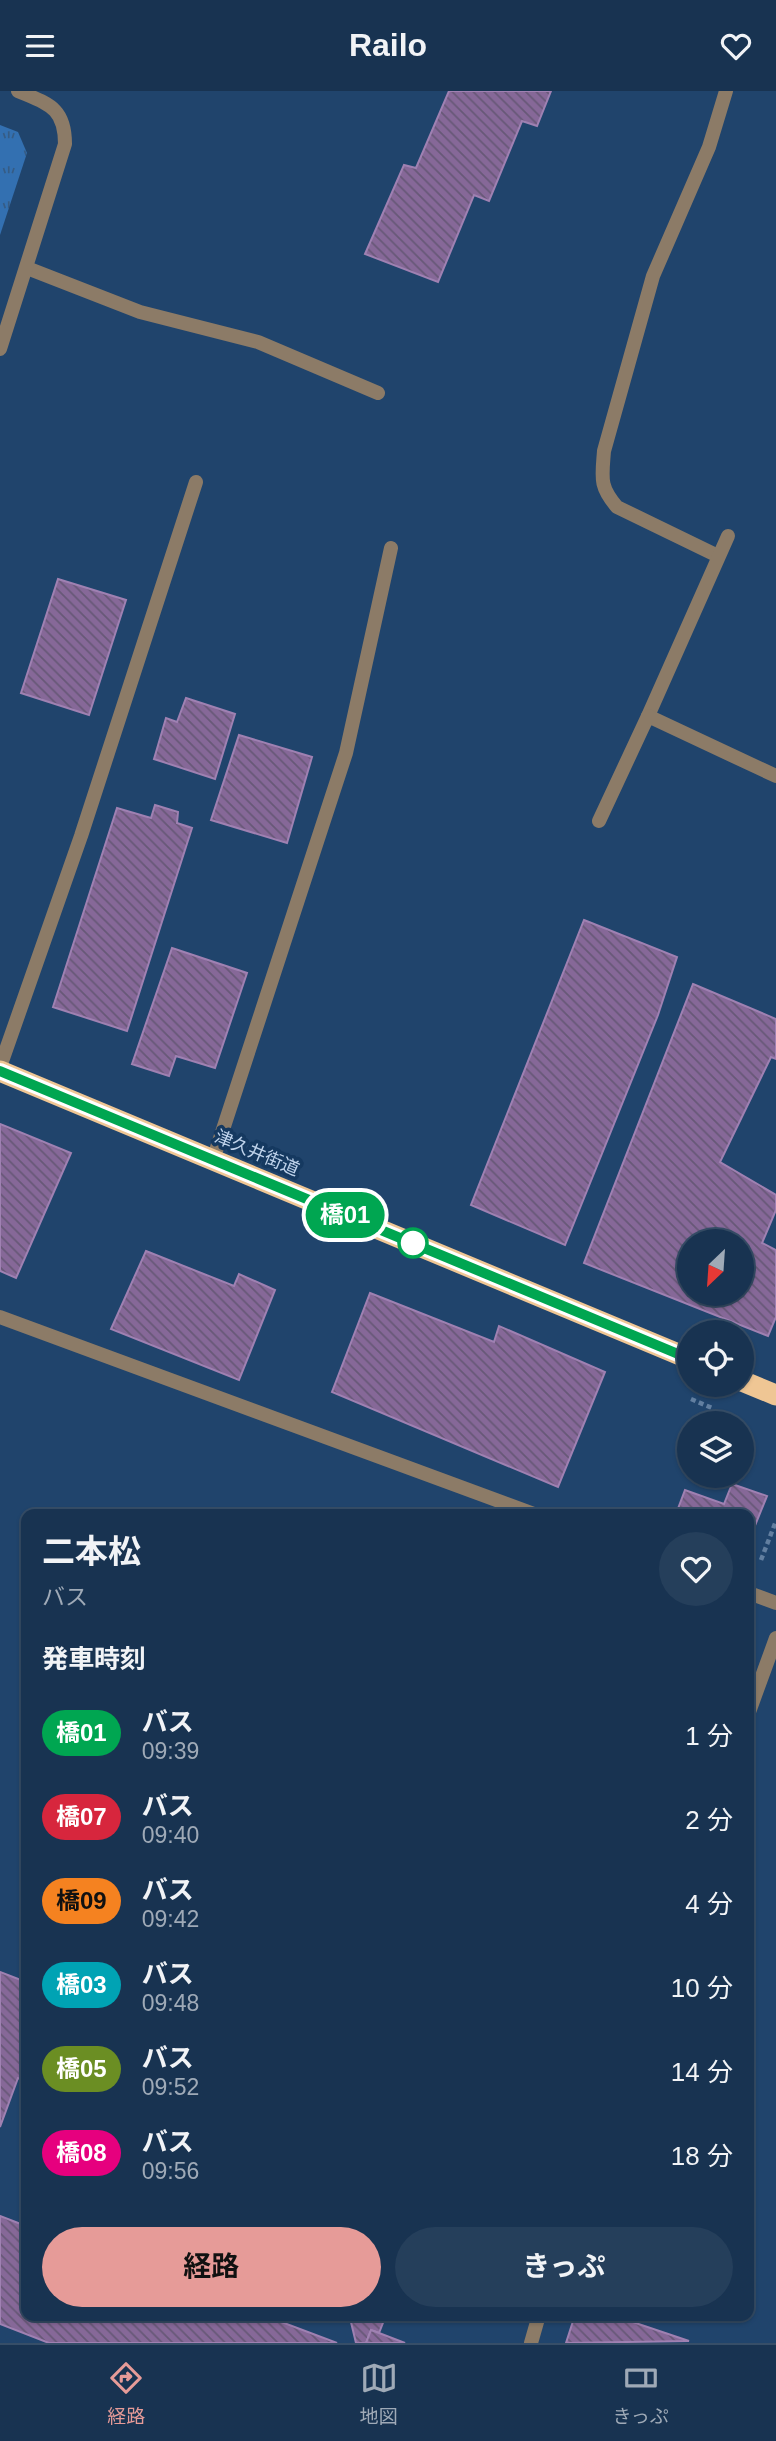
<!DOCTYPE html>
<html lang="ja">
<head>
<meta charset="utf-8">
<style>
	:root { --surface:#183351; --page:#253f5b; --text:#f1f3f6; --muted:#9faab7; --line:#364e68; --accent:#e69b98 }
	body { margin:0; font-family:Helvetica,"Noto Sans JP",sans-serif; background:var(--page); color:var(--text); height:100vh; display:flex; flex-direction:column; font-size:26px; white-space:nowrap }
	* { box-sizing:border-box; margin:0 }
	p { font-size:23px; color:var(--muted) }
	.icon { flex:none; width:38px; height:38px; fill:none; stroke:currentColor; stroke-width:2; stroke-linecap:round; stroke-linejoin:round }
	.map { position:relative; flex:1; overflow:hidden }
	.details { position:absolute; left:21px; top:1418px; width:733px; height:812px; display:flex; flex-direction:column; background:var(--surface); border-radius:14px; box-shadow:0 2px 5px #0004,0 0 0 2px var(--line) }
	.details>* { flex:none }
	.badge { padding:0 14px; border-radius:23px; font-size:24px; line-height:46px }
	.needle { width:46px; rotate:205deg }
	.fabs { position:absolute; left:677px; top:1138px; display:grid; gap:14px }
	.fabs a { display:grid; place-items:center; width:77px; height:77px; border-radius:50%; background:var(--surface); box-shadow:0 2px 5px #0004,0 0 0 2px var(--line); font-size:35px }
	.map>.badge { position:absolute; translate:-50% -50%; box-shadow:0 0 0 4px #fff }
	h2 { padding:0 21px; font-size:26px; line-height:63px }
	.round { display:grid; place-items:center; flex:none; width:74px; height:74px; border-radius:37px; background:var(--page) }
	.summary { display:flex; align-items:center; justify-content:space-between; height:119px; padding:0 21px }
	h1 { font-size:33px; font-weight:700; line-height:52px }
	.primary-button { display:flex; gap:14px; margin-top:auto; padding:14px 21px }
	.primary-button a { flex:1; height:80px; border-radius:42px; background:var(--accent); color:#111; font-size:28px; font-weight:700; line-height:80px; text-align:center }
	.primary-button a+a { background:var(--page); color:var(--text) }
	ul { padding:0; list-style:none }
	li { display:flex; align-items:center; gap:21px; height:84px; padding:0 21px }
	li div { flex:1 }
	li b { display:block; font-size:26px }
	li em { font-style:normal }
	li .badge { min-width:77px; font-weight:700; text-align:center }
	header { display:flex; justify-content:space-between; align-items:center; height:91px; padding:0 21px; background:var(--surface); font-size:32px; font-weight:700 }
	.dock { display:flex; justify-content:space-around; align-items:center; height:98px; border-top:2px solid var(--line); background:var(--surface); font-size:19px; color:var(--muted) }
	.dock a { display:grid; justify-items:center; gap:4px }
	.dock .on { color:var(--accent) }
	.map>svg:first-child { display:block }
	.park { fill:url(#park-tufts) }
	.building { fill:url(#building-back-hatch); stroke:#9f81b2; stroke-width:2; fill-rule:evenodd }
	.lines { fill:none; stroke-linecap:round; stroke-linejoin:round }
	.path { stroke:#627fa0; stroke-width:4.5; stroke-dasharray:5 3.5; stroke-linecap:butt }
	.lane { stroke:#8c7b67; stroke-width:14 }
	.street { stroke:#8c7b67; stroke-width:14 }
	.highway { stroke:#efc694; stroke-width:21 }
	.line-casing { stroke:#fff; stroke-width:16 }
	.line { stroke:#00a651; stroke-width:10 }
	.stop-dot { fill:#fff; stroke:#00a651; stroke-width:3.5 }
	.labels { text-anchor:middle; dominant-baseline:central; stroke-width:7; stroke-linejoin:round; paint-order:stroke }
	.street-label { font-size:18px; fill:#bfd3eb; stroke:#153960 }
</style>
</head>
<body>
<header><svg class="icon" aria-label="menu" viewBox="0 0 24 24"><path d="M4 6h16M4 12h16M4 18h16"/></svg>Railo<svg class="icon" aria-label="heart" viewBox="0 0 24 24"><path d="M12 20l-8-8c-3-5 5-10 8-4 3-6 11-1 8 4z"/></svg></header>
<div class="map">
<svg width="776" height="2252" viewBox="0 0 776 2252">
	<defs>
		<pattern id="park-tufts" width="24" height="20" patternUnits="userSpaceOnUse" patternTransform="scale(1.75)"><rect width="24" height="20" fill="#3370b1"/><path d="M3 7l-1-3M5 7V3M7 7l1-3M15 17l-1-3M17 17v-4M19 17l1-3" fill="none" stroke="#355c86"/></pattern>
		<pattern id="building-back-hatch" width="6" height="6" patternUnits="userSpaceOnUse" patternTransform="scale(1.75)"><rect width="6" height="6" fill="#866898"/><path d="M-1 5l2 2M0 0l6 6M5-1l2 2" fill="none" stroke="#675877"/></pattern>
	</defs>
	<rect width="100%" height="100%" fill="#20446c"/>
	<polygon class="park" points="0,34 18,41 27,62 0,144"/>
	<g class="building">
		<polygon points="449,0 551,0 537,35 522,30 489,110 474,104 438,191 365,163 404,74 416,77"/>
		<polygon points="58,488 126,509 89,624 21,602"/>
		<polygon points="186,607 235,623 215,688 154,668 166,627 177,631"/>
		<polygon points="239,644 312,666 287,752 211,729"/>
		<polygon points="155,714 178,721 177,732 192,737 127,940 53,916 117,717 151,727"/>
		<polygon points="584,829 677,866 658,924 565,1154 471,1114"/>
		<polygon points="172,857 247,882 215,977 176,965 169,985 132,973"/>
		<path d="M693,893L776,928V968L771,966L720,1071L776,1104V1119L762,1152L776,1159V1226L768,1245L584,1172ZM690,1150H742V1202H690Z"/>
		<polygon points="0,1033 71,1062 16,1187 0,1180"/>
		<polygon points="146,1160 234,1195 239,1183 275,1199 239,1289 111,1238"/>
		<polygon points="370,1202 494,1251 499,1235 605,1281 558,1396 332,1301"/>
		<polygon points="732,1393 767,1405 754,1437 749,1435 749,1423 676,1423 685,1399 724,1413"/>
		<polygon points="0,1881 26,1891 26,1990 18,1987 0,2036"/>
		<polygon points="0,2125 26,2135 26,2224 263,2224 337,2252 49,2252 0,2233"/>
		<polygon points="351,2224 386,2224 379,2242 371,2239 366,2252 356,2252 350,2227"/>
		<polygon points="575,2224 612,2224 689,2250 566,2252"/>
		<polygon points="371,2239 379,2242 405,2252 366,2252"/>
	</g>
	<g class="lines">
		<g class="path">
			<polyline points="691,1308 712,1317"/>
			<polyline points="761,1469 776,1430"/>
		</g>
		<g class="lane">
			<polyline points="27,177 140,221 258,251 378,302"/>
			<path d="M718,465L617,416C599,395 602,387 604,360L653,185L709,56L726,0"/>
			<polyline points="648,625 728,445"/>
			<polyline points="599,730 648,625 776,685"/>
			<polyline points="0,976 81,745 196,391"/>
			<polyline points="213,1069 346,662 391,457"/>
			<polyline points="0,1226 534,1423"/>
			<polyline points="749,1502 776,1512"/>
		</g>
		<g class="street">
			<path d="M0,258L65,53C65,16 48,13 18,0"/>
			<polyline points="749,1621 776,1547"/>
			<polyline points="531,2252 539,2224"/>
		</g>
		<g class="highway">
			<polyline points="0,980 690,1268"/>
			<polyline points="742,1290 776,1304"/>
		</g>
	</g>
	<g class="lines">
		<defs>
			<polyline id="line" points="0,980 690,1268"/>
		</defs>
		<use href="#line" class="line-casing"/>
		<use href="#line" class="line"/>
	</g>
	<circle class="stop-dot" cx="413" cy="1152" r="14"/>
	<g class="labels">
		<g class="street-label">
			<text transform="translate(257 1062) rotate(23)">津久井街道</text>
		</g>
	</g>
</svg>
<div class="fabs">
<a><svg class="needle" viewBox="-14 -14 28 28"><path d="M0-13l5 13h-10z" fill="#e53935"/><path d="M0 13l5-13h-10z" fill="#9faab7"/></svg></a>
<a><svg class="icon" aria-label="locate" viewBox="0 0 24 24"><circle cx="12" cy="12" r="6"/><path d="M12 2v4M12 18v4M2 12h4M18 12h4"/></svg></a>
<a><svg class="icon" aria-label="layers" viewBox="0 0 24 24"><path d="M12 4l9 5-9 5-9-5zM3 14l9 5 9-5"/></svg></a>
</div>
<b class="badge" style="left:345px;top:1124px;background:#00a651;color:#fff">橋01</b>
<section class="details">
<div class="summary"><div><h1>二本松</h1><p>バス</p></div><a class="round"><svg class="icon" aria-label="heart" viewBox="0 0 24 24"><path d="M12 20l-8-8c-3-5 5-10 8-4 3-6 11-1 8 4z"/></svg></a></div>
<h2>発車時刻</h2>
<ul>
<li><span class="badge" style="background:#00a651;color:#fff">橋01</span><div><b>バス</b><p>09:39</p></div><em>1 分</em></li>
<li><span class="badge" style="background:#d7263d;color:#fff">橋07</span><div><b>バス</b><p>09:40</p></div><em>2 分</em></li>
<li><span class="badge" style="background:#f58220;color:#111">橋09</span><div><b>バス</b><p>09:42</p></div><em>4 分</em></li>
<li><span class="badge" style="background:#00a3b4;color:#fff">橋03</span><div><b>バス</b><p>09:48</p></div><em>10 分</em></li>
<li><span class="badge" style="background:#6b8e23;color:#fff">橋05</span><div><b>バス</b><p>09:52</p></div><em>14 分</em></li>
<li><span class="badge" style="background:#e6007e;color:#fff">橋08</span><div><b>バス</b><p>09:56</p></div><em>18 分</em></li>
</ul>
<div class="primary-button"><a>経路</a><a>きっぷ</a></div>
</section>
</div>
<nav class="dock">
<a class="on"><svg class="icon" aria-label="directions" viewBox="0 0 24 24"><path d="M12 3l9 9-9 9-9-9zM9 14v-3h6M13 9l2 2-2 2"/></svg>経路</a>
<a><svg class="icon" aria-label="map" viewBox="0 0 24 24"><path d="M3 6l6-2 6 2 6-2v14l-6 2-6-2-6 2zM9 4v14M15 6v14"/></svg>地図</a>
<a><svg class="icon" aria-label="tickets" viewBox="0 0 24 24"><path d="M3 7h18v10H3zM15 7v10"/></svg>きっぷ</a>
</nav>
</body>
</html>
